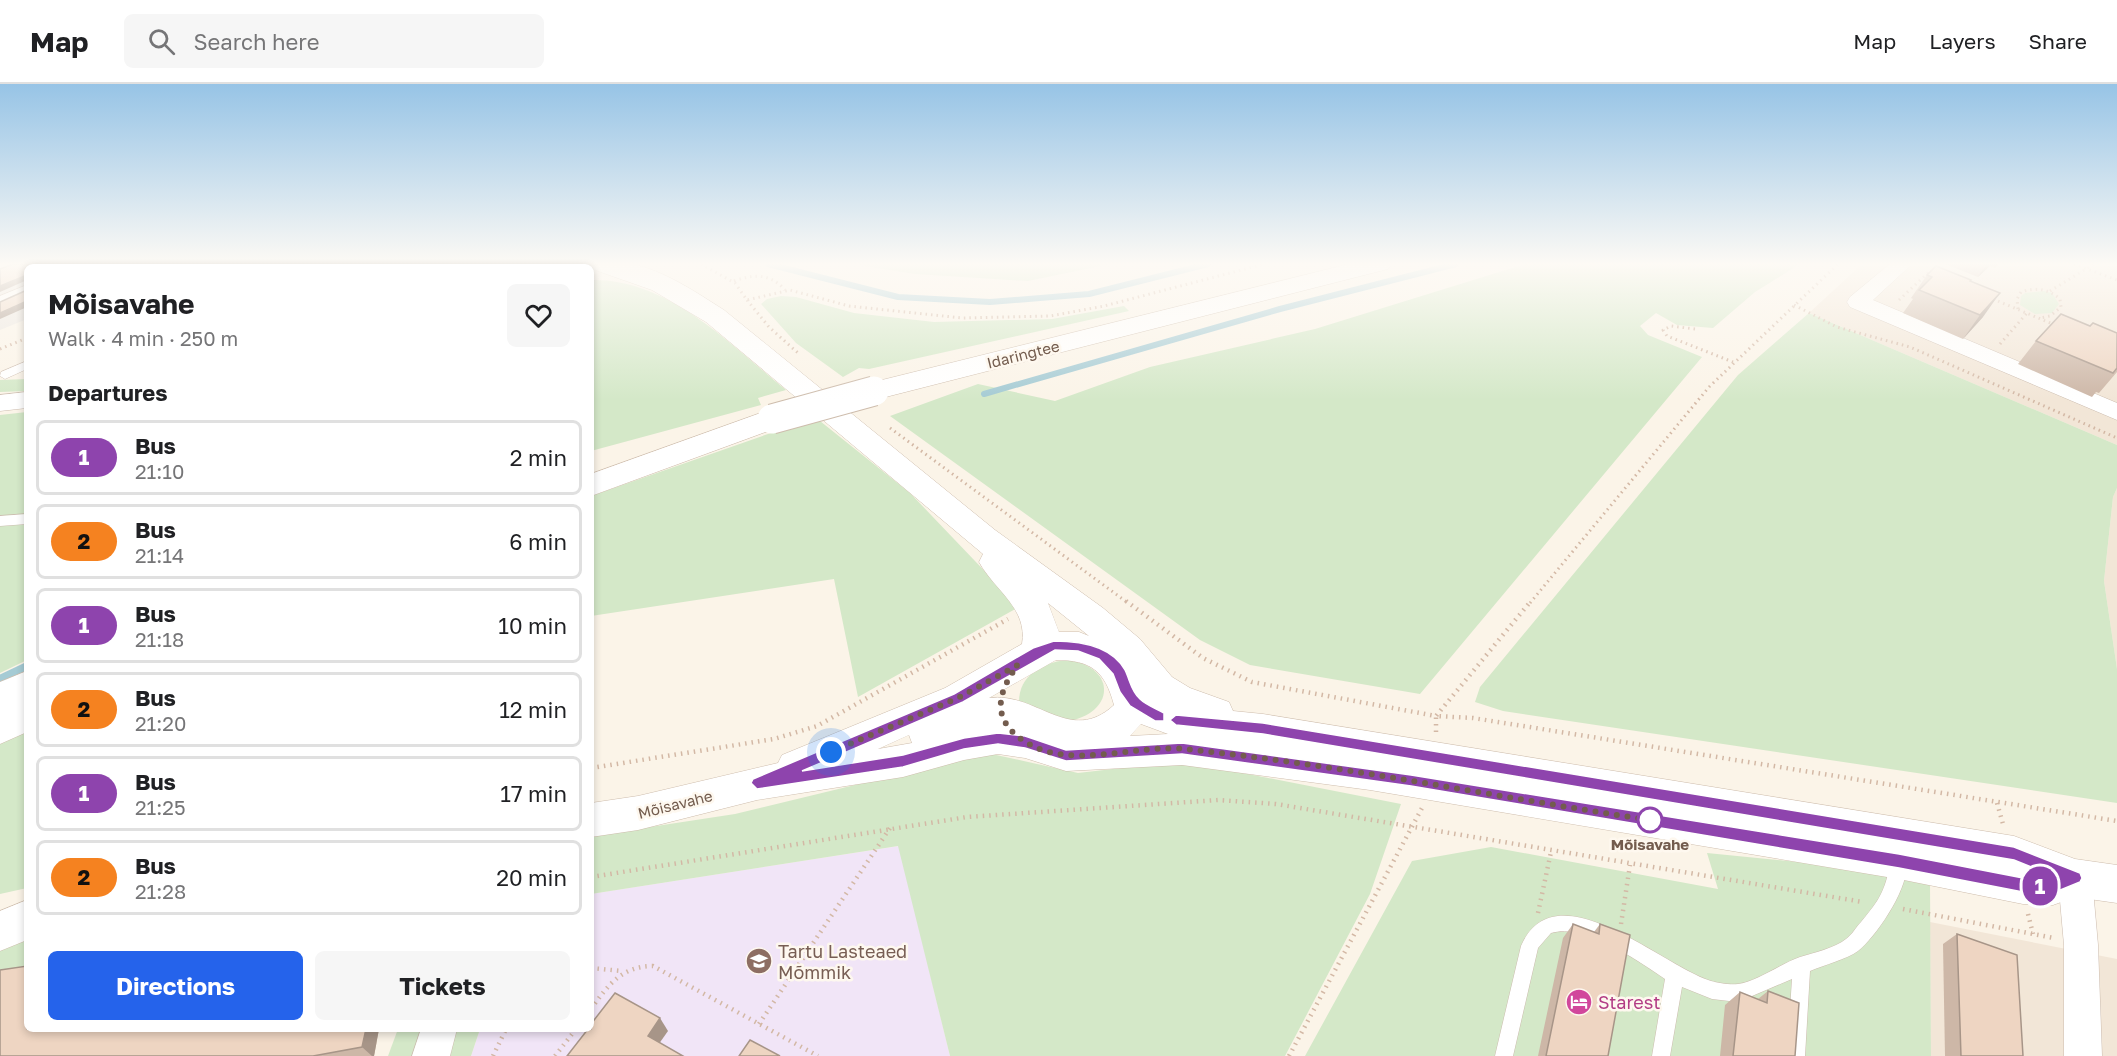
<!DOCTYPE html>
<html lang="en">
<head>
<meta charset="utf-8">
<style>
	:root { --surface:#fff; --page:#f6f6f6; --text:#202124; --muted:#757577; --line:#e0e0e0; --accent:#2563eb }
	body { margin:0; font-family:"Golos Text",sans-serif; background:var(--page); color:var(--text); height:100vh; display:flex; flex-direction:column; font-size:22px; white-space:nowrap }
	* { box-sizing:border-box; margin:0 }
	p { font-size:20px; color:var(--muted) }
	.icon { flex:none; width:33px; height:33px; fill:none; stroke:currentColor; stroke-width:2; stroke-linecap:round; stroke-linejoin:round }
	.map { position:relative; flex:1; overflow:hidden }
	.drawer { position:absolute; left:24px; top:180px; width:570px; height:768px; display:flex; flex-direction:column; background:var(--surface); border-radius:9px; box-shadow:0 3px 9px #0003 }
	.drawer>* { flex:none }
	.badge { padding:0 12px; border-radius:20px; font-size:21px; line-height:39px }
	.you { position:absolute; width:30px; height:30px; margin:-15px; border:4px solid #fff; border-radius:50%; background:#1a73e8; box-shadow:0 0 0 9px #1a73e833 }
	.map>.badge { position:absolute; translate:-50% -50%; box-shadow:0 0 0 3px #fff }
	h2 { padding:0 24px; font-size:22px; line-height:54px }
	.round { display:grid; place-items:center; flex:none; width:63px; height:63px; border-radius:9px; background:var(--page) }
	.headline { display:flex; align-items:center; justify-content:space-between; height:102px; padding:0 24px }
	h1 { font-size:28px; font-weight:700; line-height:45px }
	.action { display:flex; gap:12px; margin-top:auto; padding:12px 24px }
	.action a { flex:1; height:69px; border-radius:9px; background:var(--accent); color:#fff; font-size:24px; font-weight:700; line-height:69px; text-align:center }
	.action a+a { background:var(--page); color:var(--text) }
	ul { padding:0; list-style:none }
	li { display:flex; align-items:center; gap:18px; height:75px; margin:0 12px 9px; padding:0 12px; border:3px solid var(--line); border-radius:9px }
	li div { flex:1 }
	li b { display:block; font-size:22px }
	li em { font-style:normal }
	li .badge { min-width:66px; font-weight:700; text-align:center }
	header { display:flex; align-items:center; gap:36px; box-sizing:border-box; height:84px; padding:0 30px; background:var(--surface); border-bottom:2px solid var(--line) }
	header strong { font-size:28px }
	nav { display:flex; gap:33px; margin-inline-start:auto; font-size:21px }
	.search { width:420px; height:54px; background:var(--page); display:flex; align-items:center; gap:15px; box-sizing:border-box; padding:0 21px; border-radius:9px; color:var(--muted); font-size:22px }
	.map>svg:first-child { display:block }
	.residential { fill:#f2e6d7 }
	.industrial { fill:#ece7e1 }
	.education { fill:#f1e5f7 }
	.green { fill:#d4e8c8 }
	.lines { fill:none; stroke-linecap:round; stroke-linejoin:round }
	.stream-far1 { stroke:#a5cbd4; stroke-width:6 }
	.stream { stroke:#a5cbd4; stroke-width:8 }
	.lane-casing { stroke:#ccbcaf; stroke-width:1 }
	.street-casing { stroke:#ccbcaf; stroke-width:1 }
	.secondary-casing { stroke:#cebdad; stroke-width:1 }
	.path-far1 { stroke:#d3b8a5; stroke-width:3; stroke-dasharray:1.5 4; stroke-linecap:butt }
	.path { stroke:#d3b8a5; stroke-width:4.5; stroke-dasharray:1.5 5; stroke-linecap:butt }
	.lane { fill:#fff; fill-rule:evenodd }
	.street { fill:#fff; fill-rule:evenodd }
	.secondary { fill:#fff; fill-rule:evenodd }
	.secondary-bridge-casing { stroke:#cebdad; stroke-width:31; stroke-linecap:butt }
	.secondary-bridge { stroke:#fff; stroke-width:29 }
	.wall { fill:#cdb7a7 }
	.shaded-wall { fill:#a79588 }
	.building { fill:#eed5c2; stroke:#a79588; stroke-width:1.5 }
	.line { fill:#8e44ad; stroke:#fff; stroke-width:1.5 }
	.walk { stroke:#735c4e; stroke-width:6; stroke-dasharray:0 10.8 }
	.stop-dot { fill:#fff; stroke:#8e44ad; stroke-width:3 }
	.labels { text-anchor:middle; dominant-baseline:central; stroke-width:5; stroke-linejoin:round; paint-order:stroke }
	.street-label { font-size:15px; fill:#735c4e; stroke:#fef8ef }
	.stop-label { font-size:15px; font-weight:bold; fill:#735c4e; stroke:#fef8ef }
	.near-education-label { font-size:18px; fill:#785e54; stroke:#fef8ef; text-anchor:start }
	.near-hotel-label { font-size:18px; fill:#b23c85; stroke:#fef8ef; text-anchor:start }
</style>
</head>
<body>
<header>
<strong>Map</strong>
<div class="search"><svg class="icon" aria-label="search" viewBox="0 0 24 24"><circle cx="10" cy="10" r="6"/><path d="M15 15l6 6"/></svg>Search here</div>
<nav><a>Map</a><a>Layers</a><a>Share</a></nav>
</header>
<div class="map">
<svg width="2117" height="972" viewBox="0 0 2117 972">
	<rect width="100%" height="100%" fill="#fbf4e8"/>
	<g class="residential">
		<polygon points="1862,180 2117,180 2117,361 1809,229"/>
		<polygon points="2117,404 2117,585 2104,497 2113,413"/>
		<polygon points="1930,838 2117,875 2117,972 1931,972"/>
	</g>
	<polygon class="industrial" points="0,180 89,180 94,183 27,183 27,235 0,246"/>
	<polygon class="education" points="899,762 950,972 471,972 480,945 591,945 591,810"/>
	<g class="green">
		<polygon points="276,180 378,180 371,183 270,183"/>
		<polygon points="852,180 1110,180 1028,197 915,190"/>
		<polygon points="1525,180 1800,180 1755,208 1713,244 1677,241 1656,229 1640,242 1648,251 1702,273 1420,610 1250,581 1200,556 890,332 978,300 1055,317 1150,283 1315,245"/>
		<path d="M591,196C668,194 731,261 786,306L758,314L761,321L591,367Z"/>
		<polygon points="2044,207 2052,209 2059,220 2052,229 2035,230 2020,221 2021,212 2025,209"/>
		<polygon points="781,212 796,213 854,229 934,238 1052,235 1124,222 1129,227 869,285 859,284 843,293 796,259 761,220 767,215"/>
		<polygon points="1809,229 2117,361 2117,404 2113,413 2104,497 2117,585 2117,719 1503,627 1475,618 1480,603 1738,291"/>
		<polygon points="27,295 27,307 0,308 0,296"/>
		<polygon points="27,328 27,576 0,589 0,331"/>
		<polygon points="820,337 910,409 1019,523 858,613 834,495 591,532 591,412 768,350"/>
		<path d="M1066,576C1114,581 1118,626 1070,637L1019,618C1019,591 1042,579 1066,576Z"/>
		<polygon points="27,643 27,804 0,810 0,656"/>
		<polygon points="987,669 1078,689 1182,677 1401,720 1370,810 1285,972 950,972 898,762 591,810 591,752 735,730"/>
		<polygon points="1491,763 1718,805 1707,769 1840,782 1930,796 1931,972 1305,972 1412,777"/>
		<polygon points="27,852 27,897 0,902 0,862"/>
		<polygon points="398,945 480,945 471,972 388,972"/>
	</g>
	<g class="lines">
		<g class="stream-far1">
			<polyline points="768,180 898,213 990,218 1089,210 1208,180"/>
			<polyline points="386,183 393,180"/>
			<polyline points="984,310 1280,225 1456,180"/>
		</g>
		<polyline class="stream" points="0,595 27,582"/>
		<defs>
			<g id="lane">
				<polygon points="0,180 14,180 0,186"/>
				<polygon points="180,180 192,180 195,183 183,183"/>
				<polygon points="236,180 249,180 246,183 232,183"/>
				<polygon points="27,201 27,208 0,219 0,212"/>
				<polygon points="27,277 27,285 5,295 0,292 1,288"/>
				<polygon points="27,430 27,440 0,442 0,432"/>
				<path d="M1899,770L1905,773C1915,796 1877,852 1858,867C1847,875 1824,881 1810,887L1805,972H1787L1792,895L1738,918L1712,915L1682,903L1670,972H1652L1665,895C1638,877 1585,839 1551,849L1538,864L1513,972H1495L1521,862C1555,783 1662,882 1711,897C1718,899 1730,901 1738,900C1756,898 1782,879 1800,873C1813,869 1835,864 1846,855C1852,851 1856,843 1861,838C1881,814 1884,808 1891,778L1893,773Z"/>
			</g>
			<g id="street">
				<polygon points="1890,180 1912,180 1873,216 2117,319 2117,336 1850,223 1847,218 1850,213"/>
				<polygon points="27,308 27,324 0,327 0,311"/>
				<polygon points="2075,779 2087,783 2092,794 2098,861 2102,972 2064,972 2064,861 2058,794 2063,783"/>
				<polygon points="421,945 457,945 450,972 412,972"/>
			</g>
			<g id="secondary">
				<polygon points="518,180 571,180 569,183 515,183"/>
				<path d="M588,180C602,179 618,178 631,180C664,186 697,209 724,226L995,446L1103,524L1140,555L1172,593L1190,604L1229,618L1233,627L1263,630L2014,752L2075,775L2117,781V819L2075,813L2053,821L2023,820L1899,795L1370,706L1182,681L1066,687L1025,674L998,670L964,676L903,693L757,716L638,746L591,753V719L638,712L778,679L782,671L945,604L1022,560C1028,524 995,507 979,478L983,470L706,238L652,206L592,185ZM1048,519L1089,552L1079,548H1059ZM1056,576C1091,576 1105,587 1114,621C1070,662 1036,607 989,614ZM1141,640L1168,650L1130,652ZM909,651L912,659L878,665Z"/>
				<polygon points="1349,180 1392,180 1388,185 874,316 864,313 860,307 864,301 874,298"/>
				<polygon points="772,325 782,328 787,335 782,342 591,412 591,390"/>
				<polygon points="27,587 27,648 0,660 0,598"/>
				<polygon points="27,816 27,856 0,867 0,827"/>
			</g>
		</defs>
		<use href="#lane" class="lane-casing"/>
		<use href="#street" class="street-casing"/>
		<use href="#secondary" class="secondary-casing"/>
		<g class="path-far1">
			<polyline points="701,180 735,199 747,216 790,206 849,222 962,234 1050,232 1104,222 1264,180"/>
			<polyline points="2074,180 2117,196"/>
			<polyline points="466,183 475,180"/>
			<path d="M734,197C754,190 770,189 785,206"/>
			<polyline points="2050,207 2094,180"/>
			<polyline points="1993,215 2055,241"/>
			<polyline points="747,216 769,243 798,269"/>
			<polyline points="1899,216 1929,188 1934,190"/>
			<polyline points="1794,221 1837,243 1910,263 2117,354"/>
			<path d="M2018,225L2017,215L2021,208C2035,203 2049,205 2060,215L2061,223L2050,232L2040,234"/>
			<polyline points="1695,245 1671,242 1663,246 1667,252 1733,278"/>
			<polyline points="2000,260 2027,229"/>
			<polyline points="0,265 27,254"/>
			<polyline points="890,344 1128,519"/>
			<polyline points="1530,519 1709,303 1838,180"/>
		</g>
		<g class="path">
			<polyline points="1126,517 1203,574 1252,598 1436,632 1531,517"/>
			<polyline points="1436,648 1436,632 1473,634 2117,737"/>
			<polyline points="591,684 774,655 817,642 1008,535"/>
			<polyline points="1997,719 2003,740"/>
			<polyline points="591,793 967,733 1218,716 1276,720 1863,818"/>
			<polyline points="1903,825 2054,854"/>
			<polyline points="1538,829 1551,768"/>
			<polyline points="2028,830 2033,850"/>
			<polyline points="1621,840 1630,781"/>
			<polyline points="591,884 622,887"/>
			<path d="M591,925C608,901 622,882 653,882L818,972"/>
			<polyline points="759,940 890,744"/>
			<polyline points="493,972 506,945"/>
			<polyline points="555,972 576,945"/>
			<polyline points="1289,972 1422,724"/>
		</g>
		<use href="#lane" class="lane"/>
		<use href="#street" class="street"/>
		<use href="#secondary" class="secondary"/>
		<defs>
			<polyline id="secondary-bridge" points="772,335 874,307"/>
		</defs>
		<use href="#secondary-bridge" class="secondary-bridge-casing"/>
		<use href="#secondary-bridge" class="secondary-bridge"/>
	</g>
	<g class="wall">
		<polygon points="1945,180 1999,180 1995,184 1990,182 1978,193"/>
		<polygon points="1927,191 1970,198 1983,233 1963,255 1903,229 1913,215 1911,214"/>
		<polygon points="2090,242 2117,249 2117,288 2099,309 2096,308 2092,313 2018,280 2036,257"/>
		<polygon points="1573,840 1594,848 1600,840 1608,972 1538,972 1563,854"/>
		<polygon points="1957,850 2023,972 1945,972 1943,860"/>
		<polygon points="1768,907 1795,972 1720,972 1725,921 1740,908 1758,915"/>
		<polygon points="379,945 374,972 0,972"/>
	</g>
	<g class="shaded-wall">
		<polygon points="1987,180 1992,180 1978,193"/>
		<polygon points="27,191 27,196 0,208 0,202"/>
		<polygon points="2000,209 1983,233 1963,255 1980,231"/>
		<polygon points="27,217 27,223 0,235 0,229"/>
		<polygon points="660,934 668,947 656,964 648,952"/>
		<polygon points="366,945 379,945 374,972 372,972 362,963"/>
	</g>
	<g class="building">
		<polygon points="13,180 46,180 48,182 45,183 27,183 27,191 0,202 0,185"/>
		<polygon points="1936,182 1971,196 1970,197 2000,209 1980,231 1919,206 1932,193 1927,191"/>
		<polygon points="27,206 27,217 0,229 0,218"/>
		<polygon points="2061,230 2090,242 2093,239 2117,249 2117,284 2113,289 2036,257"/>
		<polygon points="1573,840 1599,850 1600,840 1630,851 1608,972 1546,972"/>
		<polygon points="1957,850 2017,871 2023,972 1961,972"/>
		<polygon points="27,882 27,945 366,945 362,963 313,972 0,972 0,886"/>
		<polygon points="1768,907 1799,919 1795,972 1733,972 1740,908 1767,919"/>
		<polygon points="615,909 660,934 648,952 683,972 567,972 588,945 591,945 591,940"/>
		<polygon points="750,956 780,972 739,972"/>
	</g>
	<linearGradient id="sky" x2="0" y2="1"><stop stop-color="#97c4e6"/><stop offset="0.57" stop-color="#fdfaf5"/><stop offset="1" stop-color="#fdfaf5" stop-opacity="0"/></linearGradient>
	<rect width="2117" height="316" fill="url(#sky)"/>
	<path class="line" d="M1054,557C1079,557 1111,561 1125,586C1130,596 1131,607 1140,615C1146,621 1157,625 1164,629V637H1155L1130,622L1120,608L1113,590L1099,575L1078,567L1055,566L963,618L802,687L903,671L964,654L998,649L1025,652L1066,666L1182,659L1411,691L1899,770L2023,794H2058L2014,776L1263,650L1176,641L1170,636L1176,631L1263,639L2014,763L2080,789L2082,794L2080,798L2053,809L2023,808L1899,784L1411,702L1182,670L1066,677L1025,664L998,660L964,665L903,683L757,705L751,699L753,695L954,610L1033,564Z"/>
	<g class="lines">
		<path class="walk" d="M831,668L958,614L1018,581C997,608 991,636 1024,657C1068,687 1135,660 1184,665C1341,681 1495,713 1650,736"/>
	</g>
	<defs>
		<symbol id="school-disc" viewBox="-11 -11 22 22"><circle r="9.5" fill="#8d6e63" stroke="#fef8ef"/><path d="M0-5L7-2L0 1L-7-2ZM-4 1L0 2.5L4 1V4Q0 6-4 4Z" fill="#fff"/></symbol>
		<symbol id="hotel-disc" viewBox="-11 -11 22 22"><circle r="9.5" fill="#d1479c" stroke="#fef8ef"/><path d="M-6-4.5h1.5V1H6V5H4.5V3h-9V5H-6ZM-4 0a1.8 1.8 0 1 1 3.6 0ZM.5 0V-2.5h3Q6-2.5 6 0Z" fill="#fff"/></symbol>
	</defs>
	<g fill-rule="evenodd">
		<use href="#school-disc" x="744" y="862" width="30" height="30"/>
		<use href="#hotel-disc" x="1564" y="903" width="30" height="30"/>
	</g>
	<circle class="stop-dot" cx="1650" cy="736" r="12"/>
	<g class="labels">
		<g class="street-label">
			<text transform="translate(1023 270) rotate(-14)">Idaringtee</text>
			<text transform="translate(675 720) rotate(-14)">Mõisavahe</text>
		</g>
		<g class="stop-label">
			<text x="1650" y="760">Mõisavahe</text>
		</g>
		<g class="near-education-label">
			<text x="778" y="867">Tartu Lasteaed<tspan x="778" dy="21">Mõmmik</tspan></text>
		</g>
		<g class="near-hotel-label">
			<text x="1598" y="918">Starest</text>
		</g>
	</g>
</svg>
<div class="you" style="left:831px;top:668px"></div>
<b class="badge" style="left:2040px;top:802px;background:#8e44ad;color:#fff">1</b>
<section class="drawer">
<div class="headline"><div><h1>Mõisavahe</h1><p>Walk · 4 min · 250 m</p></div><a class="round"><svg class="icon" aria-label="heart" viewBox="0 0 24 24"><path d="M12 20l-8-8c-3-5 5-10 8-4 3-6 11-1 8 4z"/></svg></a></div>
<h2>Departures</h2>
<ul>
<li><span class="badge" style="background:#8e44ad;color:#fff">1</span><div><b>Bus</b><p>21:10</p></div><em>2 min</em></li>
<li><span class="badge" style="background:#f58220;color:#111">2</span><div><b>Bus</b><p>21:14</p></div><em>6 min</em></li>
<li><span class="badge" style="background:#8e44ad;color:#fff">1</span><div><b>Bus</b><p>21:18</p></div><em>10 min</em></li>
<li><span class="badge" style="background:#f58220;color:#111">2</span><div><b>Bus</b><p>21:20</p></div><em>12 min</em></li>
<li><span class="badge" style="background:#8e44ad;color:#fff">1</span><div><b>Bus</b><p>21:25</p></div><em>17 min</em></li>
<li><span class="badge" style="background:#f58220;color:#111">2</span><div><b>Bus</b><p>21:28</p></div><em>20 min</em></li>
</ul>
<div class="action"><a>Directions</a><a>Tickets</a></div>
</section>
</div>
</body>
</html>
